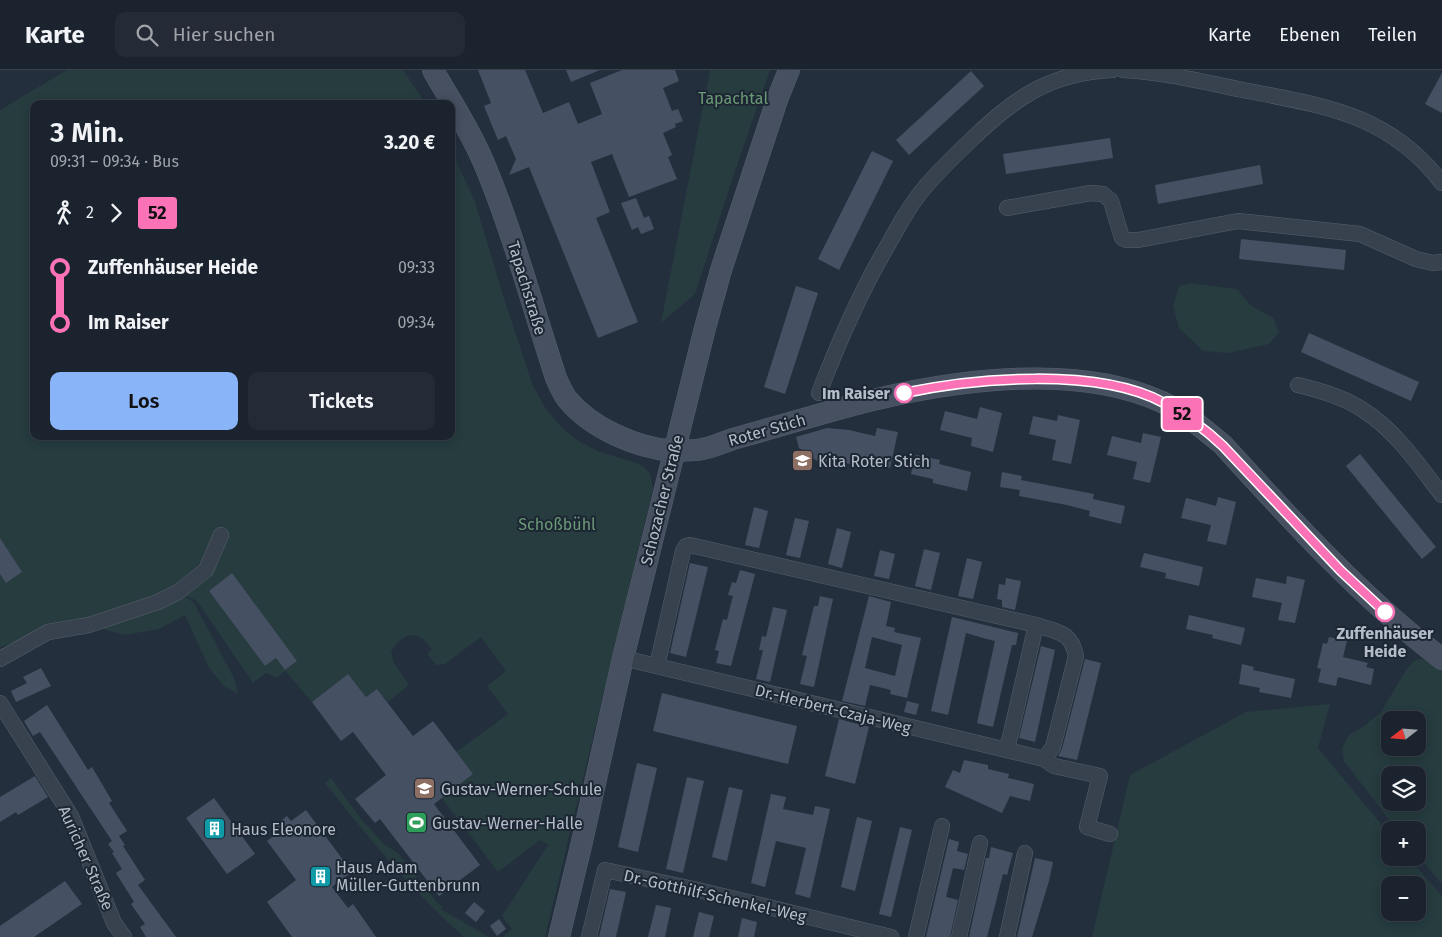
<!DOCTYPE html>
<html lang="de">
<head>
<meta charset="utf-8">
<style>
	:root { --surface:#1b232e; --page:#242b36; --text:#f1f3f6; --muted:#a0a4aa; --line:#39404a; --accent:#8ab4f8 }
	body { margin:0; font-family:"Fira Sans",sans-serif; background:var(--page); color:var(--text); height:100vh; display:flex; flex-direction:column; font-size:19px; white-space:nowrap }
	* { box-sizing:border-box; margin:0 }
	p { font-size:16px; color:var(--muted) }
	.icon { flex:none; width:28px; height:28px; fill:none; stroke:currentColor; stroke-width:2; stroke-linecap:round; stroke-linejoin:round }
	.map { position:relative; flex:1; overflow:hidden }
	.drawer { position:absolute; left:30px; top:30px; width:425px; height:340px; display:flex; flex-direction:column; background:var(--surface); border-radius:10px; box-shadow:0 2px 12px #0003,0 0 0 1px var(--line) }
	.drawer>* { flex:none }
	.badge { padding:0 10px; border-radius:4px; font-size:18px; line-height:32px }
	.needle { width:32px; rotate:253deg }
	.buttons { position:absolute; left:1381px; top:641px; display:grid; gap:10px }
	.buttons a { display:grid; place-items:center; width:45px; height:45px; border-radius:10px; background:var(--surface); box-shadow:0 2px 12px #0003,0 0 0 1px var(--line); font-size:25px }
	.map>.badge { position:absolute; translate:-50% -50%; box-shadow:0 0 0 2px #fff }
	.legs { display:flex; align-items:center; gap:8px; height:55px; padding:0 20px; font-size:16px }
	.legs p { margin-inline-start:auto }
	.headline { display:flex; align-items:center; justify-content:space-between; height:85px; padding:0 20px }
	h1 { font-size:28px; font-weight:600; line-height:38px }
	.action { display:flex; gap:10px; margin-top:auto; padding:10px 20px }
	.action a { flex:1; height:58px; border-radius:10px; background:var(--accent); color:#111; font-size:20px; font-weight:600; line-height:58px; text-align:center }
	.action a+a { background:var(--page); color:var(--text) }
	ul { padding:0 20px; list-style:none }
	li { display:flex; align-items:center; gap:18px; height:55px; font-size:19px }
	li i { display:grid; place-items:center; width:8px; height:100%; margin:0 6px; background:currentColor }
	li i::after { content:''; width:12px; height:12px; margin:-6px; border:4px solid; border-radius:50%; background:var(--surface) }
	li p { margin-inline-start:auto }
	li:first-child i { background:linear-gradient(#0000 50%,currentColor 0) }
	li:last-child i { background:linear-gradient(currentColor 50%,#0000 0) }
	header { display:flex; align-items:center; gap:30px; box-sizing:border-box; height:70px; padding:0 25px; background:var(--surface); border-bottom:1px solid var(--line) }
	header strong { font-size:24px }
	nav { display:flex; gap:28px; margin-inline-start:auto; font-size:18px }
	.search { width:350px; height:45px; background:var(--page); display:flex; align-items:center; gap:12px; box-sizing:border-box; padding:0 18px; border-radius:10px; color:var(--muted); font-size:19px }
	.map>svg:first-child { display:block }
	.green { fill:#263c3f; fill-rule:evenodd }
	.building { fill:#455162; fill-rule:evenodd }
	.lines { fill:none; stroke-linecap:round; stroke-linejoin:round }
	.street-casing { stroke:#565f6c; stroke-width:16 }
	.secondary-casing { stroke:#565f6c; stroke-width:22 }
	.street { stroke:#38414e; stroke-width:15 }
	.secondary { stroke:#465061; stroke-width:21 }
	.line-1-casing { stroke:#fff; stroke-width:11 }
	.line-1 { stroke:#fc72b6; stroke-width:8 }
	.stop-1-dot { fill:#fff; stroke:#fc72b6; stroke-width:2.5 }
	.labels { text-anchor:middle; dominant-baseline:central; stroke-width:4; stroke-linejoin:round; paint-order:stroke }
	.park-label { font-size:16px; fill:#6b9a76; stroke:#1d2633 }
	.street-label { font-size:16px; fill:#b4bcc9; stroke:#1d2633 }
	.stop-label { font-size:16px; font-weight:bold; fill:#b4bcc9; stroke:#1d2633; text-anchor:end }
	.poi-label { font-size:16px; fill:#b4bcc9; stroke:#1d2633; text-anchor:start }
</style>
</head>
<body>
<header>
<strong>Karte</strong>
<div class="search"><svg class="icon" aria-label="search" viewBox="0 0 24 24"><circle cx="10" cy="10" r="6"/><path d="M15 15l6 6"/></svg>Hier suchen</div>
<nav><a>Karte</a><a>Ebenen</a><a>Teilen</a></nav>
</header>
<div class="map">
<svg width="1442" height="867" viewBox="0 0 1442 867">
	<rect width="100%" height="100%" fill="#242f3e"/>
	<g class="green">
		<path d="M67,0H403L426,34H34V366H451V79L475,132L503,225L533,316L546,339L563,359L580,372L600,382L637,393L644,397L650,403L653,418L545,867H502L512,859L502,846L548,775L540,770L498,802L442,728L473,704L456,682L508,644L487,616L506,601L481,567L445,594L436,595L427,584L432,579C428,575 423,567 417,566C405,562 396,573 391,582L394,593L409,615L388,632L377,619L366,627L348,604L312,632L285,601L277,608L266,603L253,613L197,531L182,524L194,533L234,608L238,624L224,616L209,598L185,545L159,559L125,565L89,555L48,562L0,577V40ZM232,504L297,591L285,600L276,588L265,596L209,521Z"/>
		<polygon points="710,0 770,0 734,104 695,224 661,253"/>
		<polygon points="1191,213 1237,219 1250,235 1273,248 1279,262 1269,274 1228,283 1203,281 1179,258 1173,236 1179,216"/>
		<path d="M1420,589L1431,591L1442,599V814L1418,786V760H1397L1344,691L1342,678L1349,665L1363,657L1381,642L1406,600L1414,591ZM1390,650H1418V678H1390ZM1390,705H1418V732H1390Z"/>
		<path d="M1330,634L1318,678L1390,765V788H1409L1442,826V867H1092L1130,705L1246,642ZM1390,815H1418V842H1390Z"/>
		<path d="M331,708L361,749L385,775L398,783L438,834L443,836L441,839L489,867H464C412,821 368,767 325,713Z"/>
	</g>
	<g class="building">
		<polygon points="478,0 525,0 543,43 569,32 578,54 602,44 590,13 622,0 675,0 679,11 663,18 672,41 678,39 683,51 675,54 676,57 663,63 672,85 668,87 677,109 629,127 612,84 591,92 610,142 596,148 638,252 598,268 529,97 509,105 516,89 506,66 498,70 484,36 491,33"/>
		<polygon points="566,0 600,0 571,12"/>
		<polygon points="971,1 984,16 909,85 896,70"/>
		<polygon points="1442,3 1442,43 1425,34"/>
		<polygon points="1110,68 1113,88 1006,104 1003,84"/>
		<polygon points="872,81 893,91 839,200 818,189"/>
		<polygon points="1260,95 1263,114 1158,134 1155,115"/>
		<polygon points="636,128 644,148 649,146 654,159 641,164 638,157 632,160 621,133"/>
		<polygon points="1241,169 1346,180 1344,200 1239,189"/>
		<polygon points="796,216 818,223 785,324 764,317"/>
		<polygon points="1309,263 1419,312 1411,331 1301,282"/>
		<polygon points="980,337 1002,343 993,382 971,376 972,368 940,360 945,341 977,349"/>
		<polygon points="1058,345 1080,350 1071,394 1052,390 1056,370 1029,364 1033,346 1057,351"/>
		<polygon points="827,358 849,360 875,366 877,358 898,362 890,398 864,392 864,395 817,391 799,378 796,367"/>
		<polygon points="1143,363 1161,367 1150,413 1133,409 1137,392 1107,385 1112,366 1141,373"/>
		<polygon points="1360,384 1436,477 1422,489 1346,396"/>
		<polygon points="916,385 940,390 939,394 971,402 967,421 933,413 933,409 911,404"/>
		<polygon points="1002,402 1022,406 1021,410 1094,424 1093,429 1125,436 1121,454 1089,446 1090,441 1067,435 1019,426 1020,420 1000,417"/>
		<polygon points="1218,427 1236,432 1226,475 1207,471 1211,455 1181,448 1186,428 1216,436"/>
		<polygon points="754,437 768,441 759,478 745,475"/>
		<polygon points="795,448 809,451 800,488 786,485"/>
		<polygon points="837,458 851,462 842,498 828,494"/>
		<polygon points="0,468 22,502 6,513 0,504"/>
		<polygon points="924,479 940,483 931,520 915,516"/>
		<polygon points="880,480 895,484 889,509 874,506"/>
		<polygon points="1144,483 1203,497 1199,516 1165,508 1166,503 1140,497"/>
		<polygon points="967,488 982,492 973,529 958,526"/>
		<polygon points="690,493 708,497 686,587 670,583"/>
		<polygon points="740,500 755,504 731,596 716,593 719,581 715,580 723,549 727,550 730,537 733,526 728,525 732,512 736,513"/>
		<polygon points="232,503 297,591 285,600 276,588 265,596 209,521"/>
		<polygon points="1287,506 1305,510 1295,553 1278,550 1282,533 1252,527 1256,508 1286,514"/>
		<polygon points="1006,508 1021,511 1015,540 1002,537 1002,530 997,529 999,514 1005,515"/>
		<polygon points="820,526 833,529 814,617 800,614 807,586 802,585 814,536 818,536"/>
		<path d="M869,526L891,532L886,556L895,558L894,562L921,568L907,628L890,624L891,620L870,615L865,636L842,631ZM872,567L902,575L895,606L865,598Z"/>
		<polygon points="773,537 787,540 770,612 756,609 763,580 759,580 762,566 766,567"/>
		<polygon points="1189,545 1245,558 1241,575 1212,568 1213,565 1186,559"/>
		<polygon points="952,547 1018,563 1016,575 1012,575 993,657 977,653 995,571 983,568 966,563 948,645 931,641"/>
		<polygon points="1329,567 1347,571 1343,587 1368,593 1366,597 1374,599 1371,615 1338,607 1336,616 1318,612 1321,599 1317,598 1323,573 1327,574"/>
		<polygon points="1041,576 1055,580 1035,672 1019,668"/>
		<polygon points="1085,589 1101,593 1077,690 1058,686 1062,679"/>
		<polygon points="1242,594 1254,597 1253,600 1295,609 1291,628 1259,622 1260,618 1239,614"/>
		<polygon points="41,598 51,616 16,632 11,621 27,613 23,607"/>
		<polygon points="348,604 366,627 377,619 413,666 433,651 473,704 434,734 480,795 439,826 380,749 375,753 355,729 386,705 353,662 341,671 312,632"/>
		<polygon points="662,623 797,656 788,694 653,661"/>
		<polygon points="907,631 919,634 916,645 904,642"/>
		<polygon points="47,635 88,700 92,697 112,731 109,733 127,761 119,766 125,775 123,776 145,810 138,815 176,867 146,867 140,857 145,854 131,834 134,832 116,803 122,799 112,783 114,782 108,774 112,771 40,662 33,666 24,651"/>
		<polygon points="839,649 869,657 855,714 825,706"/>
		<polygon points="964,690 988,695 988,699 1009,704 1008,708 1034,714 1030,731 1010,726 1002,743 945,717 953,700 960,703"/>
		<polygon points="637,693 657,698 638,782 618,777"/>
		<polygon points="35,706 48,727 18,745 16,742 0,752 0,727"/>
		<polygon points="687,707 704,711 683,803 666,799"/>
		<polygon points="729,717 743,720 727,791 712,787"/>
		<polygon points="771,724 786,727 783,739 813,745 815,736 830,739 810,828 795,824 806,778 776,771 765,817 751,813"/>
		<polygon points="214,728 255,784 227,804 186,748"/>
		<polygon points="306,740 352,802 332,817 348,838 353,834 376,867 292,867 267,832 296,810 267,771 278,762 273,757 287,746 291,751"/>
		<polygon points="857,747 872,751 855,821 841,817"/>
		<polygon points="900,757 912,760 891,847 879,844"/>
		<polygon points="949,769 959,772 957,781 968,784 964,800 953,798 946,827 958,830 950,867 926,867"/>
		<polygon points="991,777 1013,783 1007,805 1003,804 987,867 969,867 986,788 989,788"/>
		<polygon points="1035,788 1053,792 1049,811 1032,867 1017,867"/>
		<polygon points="65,811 82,834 34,867 0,867 0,856"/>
		<polygon points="610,819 626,822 616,867 599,867"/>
		<polygon points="474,832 485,841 476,852 465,843"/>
		<polygon points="656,835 671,838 665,867 648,867"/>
		<polygon points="699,842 714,846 709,867 693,867"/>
		<polygon points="742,848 757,852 754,867 738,867"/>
		<polygon points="499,849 506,859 497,866 490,856"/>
	</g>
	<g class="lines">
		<defs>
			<g id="street">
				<path d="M1123,0C1163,2 1204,12 1243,20C1324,36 1388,43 1442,113"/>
				<polyline points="1007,138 1091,123 1103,124 1111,131 1122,168 1127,170 1138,170 1238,151 1360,164 1416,189 1433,193 1442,192"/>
				<path d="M1298,315C1319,320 1344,327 1363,340C1396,361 1418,394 1442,425"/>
				<path d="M819,323C839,271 860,222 888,175C899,155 910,135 925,117C939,101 954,86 970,71C1013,29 1049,3 1112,0"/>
				<polyline points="623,588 1044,689 1054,696 1100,706 1087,757 1110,764"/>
				<polyline points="0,589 48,562 89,555 158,532 178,522 206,500 221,465"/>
				<path d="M657,596L683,481L686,476L690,475L1036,555C1057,562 1071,561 1076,586L1053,677L1044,689"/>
				<polyline points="0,633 71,746 114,853 124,867"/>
				<polyline points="1007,680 1036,555"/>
				<polyline points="589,867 605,800 698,820 891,867"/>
				<polyline points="916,867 942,756"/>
				<polyline points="959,867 980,773"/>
				<polyline points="1007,867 1025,783"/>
			</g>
			<g id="secondary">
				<path d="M433,0C451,32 472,63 486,98C514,166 533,238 556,308C559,315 563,323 567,329C591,358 636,378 674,381C681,381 690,380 697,380C710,379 721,373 733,369C765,360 796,351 828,342C924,314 1067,288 1162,332C1184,342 1204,359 1223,375C1292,451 1361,527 1442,589"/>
				<polyline points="559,867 581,776 623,588 705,258 721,200 777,30 789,0"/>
			</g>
		</defs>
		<use href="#street" class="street-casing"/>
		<use href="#secondary" class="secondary-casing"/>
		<use href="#street" class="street"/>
		<use href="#secondary" class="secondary"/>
	</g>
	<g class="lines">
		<defs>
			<path id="line-1" d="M904,323C975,308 1098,297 1164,333C1186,345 1205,359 1223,376L1341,501L1385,542"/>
		</defs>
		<use href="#line-1" class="line-1-casing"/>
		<use href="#line-1" class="line-1"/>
	</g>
	<defs>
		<symbol id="school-square" viewBox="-11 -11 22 22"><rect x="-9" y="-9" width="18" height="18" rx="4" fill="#8d6e63" stroke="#1d2633"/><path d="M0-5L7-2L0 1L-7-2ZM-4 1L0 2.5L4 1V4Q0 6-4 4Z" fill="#fff"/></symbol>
		<symbol id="stadium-square" viewBox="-11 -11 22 22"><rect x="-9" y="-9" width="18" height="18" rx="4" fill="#2e9e5b" stroke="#1d2633"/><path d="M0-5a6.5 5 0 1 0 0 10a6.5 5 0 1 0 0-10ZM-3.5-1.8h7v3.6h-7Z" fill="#fff"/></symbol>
		<symbol id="building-square" viewBox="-11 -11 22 22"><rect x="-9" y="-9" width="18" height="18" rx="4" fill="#0f9aa8" stroke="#1d2633"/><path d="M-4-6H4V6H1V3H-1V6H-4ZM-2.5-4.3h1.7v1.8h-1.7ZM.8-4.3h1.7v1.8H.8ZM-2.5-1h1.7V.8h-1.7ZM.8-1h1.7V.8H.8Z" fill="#fff"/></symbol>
	</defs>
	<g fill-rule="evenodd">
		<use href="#school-square" x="790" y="378" width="25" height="25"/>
		<use href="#school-square" x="412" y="706" width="25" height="25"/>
		<use href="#stadium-square" x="404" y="740" width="25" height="25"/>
		<use href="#building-square" x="202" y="746" width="25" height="25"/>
		<use href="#building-square" x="308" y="794" width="25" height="25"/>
	</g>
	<g class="stop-1-dot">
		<circle cx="904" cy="323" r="9"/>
		<circle cx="1385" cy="542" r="9"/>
	</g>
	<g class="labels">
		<g class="park-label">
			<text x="733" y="28">Tapachtal</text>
			<text x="557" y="454">Schoßbühl</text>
		</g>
		<g class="street-label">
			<text transform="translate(527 218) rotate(73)">Tapachstraße</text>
			<text transform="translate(767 360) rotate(-16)">Roter Stich</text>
			<text transform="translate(662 430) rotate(-76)">Schozacher Straße</text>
			<text transform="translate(833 639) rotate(14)">Dr.-Herbert-Czaja-Weg</text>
			<text transform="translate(86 788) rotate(66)">Auricher Straße</text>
			<text transform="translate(715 826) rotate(13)">Dr.-Gotthilf-Schenkel-Weg</text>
		</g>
		<g class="stop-label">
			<text x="890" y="323">Im Raiser</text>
			<text x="1385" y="563" text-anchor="middle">Zuffenhäuser<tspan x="1385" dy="18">Heide</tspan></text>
		</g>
		<g class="poi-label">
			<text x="818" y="391">Kita Roter Stich</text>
			<text x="441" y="719">Gustav-Werner-Schule</text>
			<text x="432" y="753">Gustav-Werner-Halle</text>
			<text x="231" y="759">Haus Eleonore</text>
			<text x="336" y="797">Haus Adam<tspan x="336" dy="18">Müller-Guttenbrunn</tspan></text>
		</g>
	</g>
</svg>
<div class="buttons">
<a><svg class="needle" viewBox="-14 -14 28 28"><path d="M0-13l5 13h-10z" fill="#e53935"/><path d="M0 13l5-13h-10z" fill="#a0a4aa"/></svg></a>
<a><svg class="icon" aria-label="layers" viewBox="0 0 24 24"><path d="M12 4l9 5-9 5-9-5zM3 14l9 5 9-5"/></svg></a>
<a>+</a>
<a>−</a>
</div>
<b class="badge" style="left:1182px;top:344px;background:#fc72b6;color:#111">52</b>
<section class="drawer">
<div class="headline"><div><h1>3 Min.</h1><p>09:31 – 09:34 · Bus</p></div><b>3.20 €</b></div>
<div class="legs"><svg class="icon" aria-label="walk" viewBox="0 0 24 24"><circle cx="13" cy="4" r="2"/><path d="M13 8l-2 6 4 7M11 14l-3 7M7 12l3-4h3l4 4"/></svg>2<svg class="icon" aria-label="forward" viewBox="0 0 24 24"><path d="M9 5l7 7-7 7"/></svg><b class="badge" style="background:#fc72b6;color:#111">52</b></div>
<ul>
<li><i style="color:#fc72b6"></i><b>Zuffenhäuser Heide</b><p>09:33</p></li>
<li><i style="color:#fc72b6"></i><b>Im Raiser</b><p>09:34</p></li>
</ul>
<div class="action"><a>Los</a><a>Tickets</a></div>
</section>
</div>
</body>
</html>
